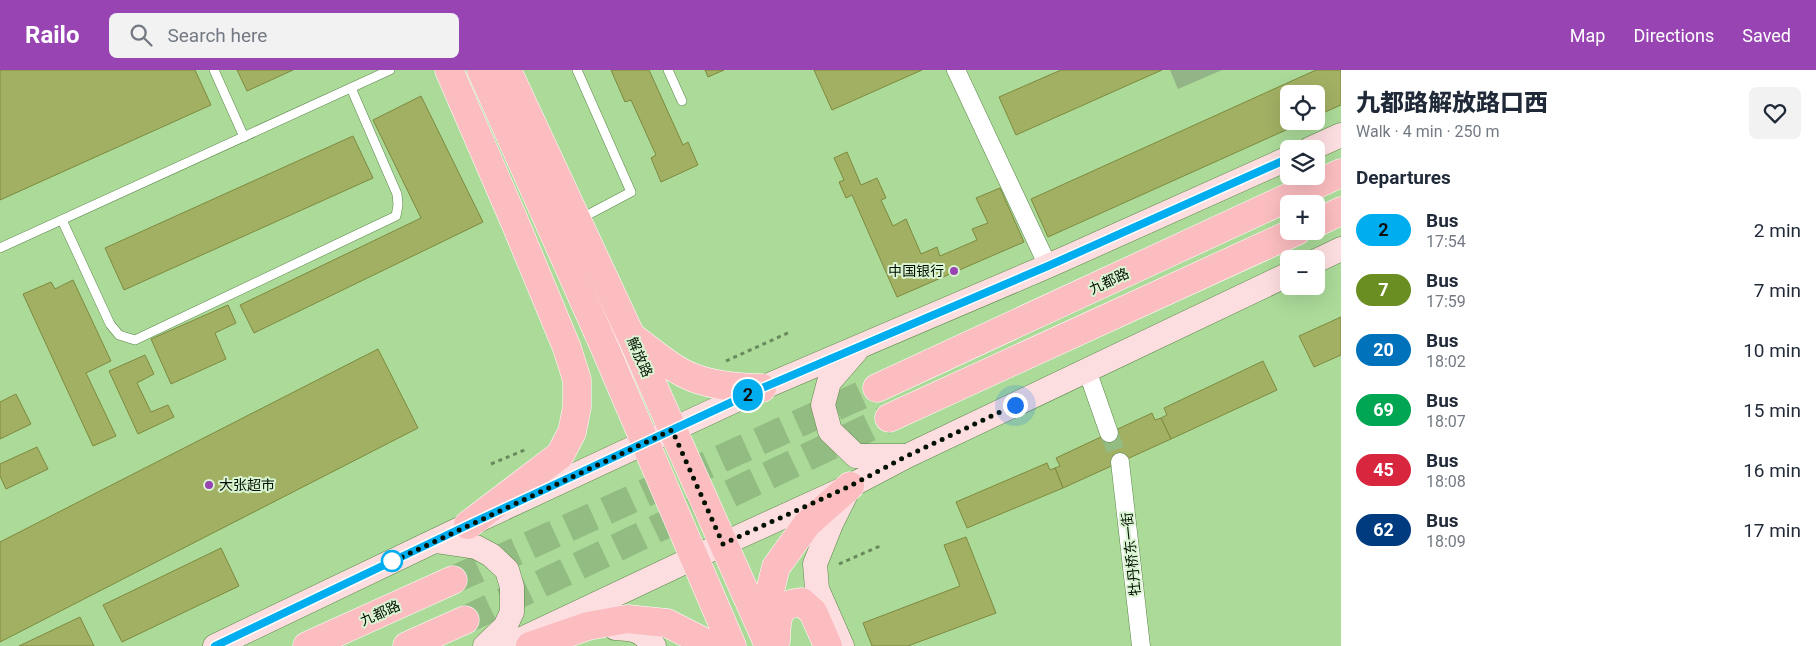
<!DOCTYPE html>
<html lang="en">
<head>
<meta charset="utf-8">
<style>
	:root { --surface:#fff; --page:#f2f2f3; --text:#1f2937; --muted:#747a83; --accent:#9844b2 }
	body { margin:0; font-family:Roboto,"Noto Sans SC",sans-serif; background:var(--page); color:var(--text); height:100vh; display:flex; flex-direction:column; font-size:19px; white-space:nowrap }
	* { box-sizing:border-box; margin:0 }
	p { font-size:16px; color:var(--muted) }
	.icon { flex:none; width:28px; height:28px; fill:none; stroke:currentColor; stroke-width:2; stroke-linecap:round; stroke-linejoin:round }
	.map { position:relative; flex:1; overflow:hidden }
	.drawer { display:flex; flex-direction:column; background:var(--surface); width:475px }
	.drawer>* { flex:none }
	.badge { padding:0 10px; border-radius:16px; font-size:18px; line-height:32px }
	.controls { position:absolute; left:1280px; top:15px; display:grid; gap:10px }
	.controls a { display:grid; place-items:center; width:45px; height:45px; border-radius:8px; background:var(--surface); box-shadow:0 5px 20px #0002; font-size:25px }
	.you { position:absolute; width:25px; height:25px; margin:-12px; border:4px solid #fff; border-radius:50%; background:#1a73e8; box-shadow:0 0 0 8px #1a73e833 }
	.map>.badge { position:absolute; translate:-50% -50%; box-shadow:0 0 0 2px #fff }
	h2 { padding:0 15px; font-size:19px; line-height:45px }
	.round { display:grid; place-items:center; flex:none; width:52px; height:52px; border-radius:8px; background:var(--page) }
	.summary { display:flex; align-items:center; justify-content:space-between; height:85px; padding:0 15px }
	h1 { font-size:24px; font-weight:800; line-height:38px }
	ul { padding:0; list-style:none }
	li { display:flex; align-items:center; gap:15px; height:60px; padding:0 15px }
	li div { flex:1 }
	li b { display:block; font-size:19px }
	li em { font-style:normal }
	li .badge { min-width:55px; font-weight:700; text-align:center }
	header { display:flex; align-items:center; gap:30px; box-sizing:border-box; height:70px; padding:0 25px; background:var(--accent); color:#fff }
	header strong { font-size:24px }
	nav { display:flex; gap:28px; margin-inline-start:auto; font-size:18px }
	.search { width:350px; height:45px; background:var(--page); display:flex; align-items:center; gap:12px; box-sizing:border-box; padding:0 18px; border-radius:8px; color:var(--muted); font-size:19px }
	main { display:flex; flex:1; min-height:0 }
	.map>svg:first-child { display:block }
	.green { fill:#93b486 }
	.building { fill:#a2b064; stroke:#7e8a3e }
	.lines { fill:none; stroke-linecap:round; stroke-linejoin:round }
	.street-tunnel { stroke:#92bc82; stroke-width:18; stroke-dasharray:18 9; stroke-linecap:butt }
	.primary-tunnel { stroke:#92bc82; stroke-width:28; stroke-dasharray:28 14; stroke-linecap:butt }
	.lane-casing { stroke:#5a8649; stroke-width:10 }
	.street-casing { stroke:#5a8649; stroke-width:19 }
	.secondary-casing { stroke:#5a8649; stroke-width:25 }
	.primary-casing { stroke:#fff; stroke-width:29 }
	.path { stroke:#688a5c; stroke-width:3; stroke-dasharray:4 4; stroke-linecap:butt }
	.lane { stroke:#fff; stroke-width:9 }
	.street { stroke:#fff; stroke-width:18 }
	.secondary { stroke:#fddee0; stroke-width:24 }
	.primary { stroke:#fbbdc0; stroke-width:28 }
	.line-casing { stroke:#fff; stroke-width:11 }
	.line { stroke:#00aeef; stroke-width:8 }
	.walk { stroke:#021100; stroke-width:5; stroke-dasharray:0 9 }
	.poi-dot { fill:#9844b2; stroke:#dbf4d3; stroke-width:2 }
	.stop-dot { fill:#fff; stroke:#00aeef; stroke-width:2.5 }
	.labels { text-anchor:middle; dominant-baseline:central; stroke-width:4; stroke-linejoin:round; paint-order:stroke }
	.poi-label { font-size:14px; fill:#021100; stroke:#dbf4d3; text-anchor:end }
	.street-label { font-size:14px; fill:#021100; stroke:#dbf4d3 }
</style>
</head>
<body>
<header>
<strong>Railo</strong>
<div class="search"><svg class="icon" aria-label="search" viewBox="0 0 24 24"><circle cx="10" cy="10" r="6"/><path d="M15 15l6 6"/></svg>Search here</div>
<nav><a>Map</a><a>Directions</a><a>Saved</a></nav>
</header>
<main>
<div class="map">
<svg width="1341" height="576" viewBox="0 0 1341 576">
	<rect width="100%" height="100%" fill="#abda99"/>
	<polygon class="green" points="1170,0 1222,0 1178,19"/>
	<g class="building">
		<polygon points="0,0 195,0 211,35 0,130"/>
		<polygon points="237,0 293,0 247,21"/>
		<polygon points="611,0 649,0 683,75 688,72 698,95 661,112 651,88 656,85 631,30 625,32"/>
		<polygon points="705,0 724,0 708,7"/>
		<polygon points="814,0 922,0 832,40"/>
		<polygon points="1061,0 1162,0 1016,65 999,27"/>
		<polygon points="1316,0 1341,0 1341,35 1316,46 1316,24 1289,24 1289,51 1306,51 1048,167 1031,129"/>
		<polygon points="421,26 483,152 254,263 240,235 421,148 373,50"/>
		<polygon points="353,66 373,108 124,220 105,178"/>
		<polygon points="847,82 861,115 877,108 886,128 881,130 893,156 906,149 921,184 937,177 940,186 977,170 972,159 988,153 976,128 1000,118 1024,172 897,227 852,125 846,128 839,112 844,110 834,88"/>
		<polygon points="73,210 111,291 86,303 116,366 93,376 23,224 51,212 55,219"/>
		<polygon points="228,235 236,253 215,263 226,289 171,314 151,269"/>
		<polygon points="1341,247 1341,285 1314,297 1299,266"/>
		<polygon points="378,279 418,358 0,572 0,472"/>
		<polygon points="145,285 154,304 137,313 151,342 168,335 174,347 138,364 109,301"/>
		<polygon points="1263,291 1277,320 1171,369 1161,348 1167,345 1164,338"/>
		<polygon points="16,324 31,354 0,369 0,332"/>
		<polygon points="1152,343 1155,350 1161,348 1171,369 1063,418 1055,398 1060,396 1056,388"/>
		<polygon points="37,377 48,399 6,419 0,406 0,394"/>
		<polygon points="1047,393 1050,400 1055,398 1063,418 967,458 956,432"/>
		<polygon points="966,467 996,543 908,576 872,576 863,553 960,516 944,475"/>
		<polygon points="221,478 239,516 122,572 103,535"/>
		<polygon points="80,547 94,576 19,576"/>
	</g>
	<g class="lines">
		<polyline class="street-tunnel" points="1109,363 1120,392"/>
		<g class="primary-tunnel">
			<polyline points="453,510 877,318"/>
			<polyline points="465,550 889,348"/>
		</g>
		<defs>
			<g id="lane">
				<polyline points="214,0 244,67"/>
				<polyline points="577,0 631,122 580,149"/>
				<polyline points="668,0 682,31"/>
				<polyline points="62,150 110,254 119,265 135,270 396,146 398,135 397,124 351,18"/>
				<polyline points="0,178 390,0"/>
			</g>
			<g id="street">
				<polyline points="956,0 1048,196"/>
				<polyline points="1087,300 1109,363"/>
				<polyline points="1120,392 1141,576"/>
			</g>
			<g id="secondary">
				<polyline points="1310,79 1341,65"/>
				<polyline points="1316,191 1341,179"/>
				<polyline points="856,281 829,312 823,335 830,361 856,386 904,386"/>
				<polyline points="435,471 476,477 491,485 507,500 512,517 512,542 505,557 485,576"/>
				<path d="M615,558C636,559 640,560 654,576"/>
				<polyline points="215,576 468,455 762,318 1048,196 1289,88"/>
				<polyline points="507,576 723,474 850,416 907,386 1289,204"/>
				<polyline points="842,576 817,519 815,494 831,454 848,420"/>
			</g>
			<g id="primary">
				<polyline points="449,0 516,155 567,278 577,310 577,337 572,362 560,385 468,455"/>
				<polyline points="481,0 604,276 732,576"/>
				<polyline points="507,0 631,266 769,576"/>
				<polyline points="1316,153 1341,141"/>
				<path d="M632,267C652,281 672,300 694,308C716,316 739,318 762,318"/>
				<polyline points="877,318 1341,103"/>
				<polyline points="889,348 1297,161"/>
				<polyline points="771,565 766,537 776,497 807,454 850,416"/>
				<path d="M776,570C777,548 776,534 802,532L813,542L828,576"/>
				<polyline points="307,576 453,510"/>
				<polyline points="407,576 465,550"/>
				<polyline points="530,576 588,556 627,549 667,553 712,576"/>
			</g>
		</defs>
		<use href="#lane" class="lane-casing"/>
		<use href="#street" class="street-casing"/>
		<use href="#secondary" class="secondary-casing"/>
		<use href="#primary" class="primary-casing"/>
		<g class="path">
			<polyline points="726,291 790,262"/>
			<polyline points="491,394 527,379"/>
			<polyline points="839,494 880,476"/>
		</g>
		<use href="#lane" class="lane"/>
		<use href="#street" class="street"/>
		<use href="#secondary" class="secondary"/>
		<use href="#primary" class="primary"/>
	</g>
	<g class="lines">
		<defs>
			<polyline id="line" points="215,576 468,455 762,318 1048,196 1289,88"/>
		</defs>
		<use href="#line" class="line-casing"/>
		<use href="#line" class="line"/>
		<polyline class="walk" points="392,491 385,495 672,360 723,474 850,416 907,386 1015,335"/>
	</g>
	<g class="poi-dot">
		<circle cx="954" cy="201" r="5"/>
		<circle cx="209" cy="415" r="5"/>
	</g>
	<circle class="stop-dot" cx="392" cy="491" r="10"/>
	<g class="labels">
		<g class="poi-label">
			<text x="944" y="201">中国银行</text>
			<text x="219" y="415" text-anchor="start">大张超市</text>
		</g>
		<g class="street-label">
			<text transform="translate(1109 211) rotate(-25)">九都路</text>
			<text transform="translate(640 287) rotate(66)">解放路</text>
			<text transform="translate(1131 484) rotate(-96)">牡丹桥东一街</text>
			<text transform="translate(380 543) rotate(-24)">九都路</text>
		</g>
	</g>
</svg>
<div class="controls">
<a><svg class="icon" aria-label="locate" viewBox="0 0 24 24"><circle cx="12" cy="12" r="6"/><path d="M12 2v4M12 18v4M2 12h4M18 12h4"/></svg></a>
<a><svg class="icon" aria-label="layers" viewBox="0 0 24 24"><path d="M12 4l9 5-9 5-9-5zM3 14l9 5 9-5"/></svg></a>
<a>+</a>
<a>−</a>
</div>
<div class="you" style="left:1015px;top:335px"></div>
<b class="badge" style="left:748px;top:325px;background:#00aeef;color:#111">2</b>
</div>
<section class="drawer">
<div class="summary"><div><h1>九都路解放路口西</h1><p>Walk · 4 min · 250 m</p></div><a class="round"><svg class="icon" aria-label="heart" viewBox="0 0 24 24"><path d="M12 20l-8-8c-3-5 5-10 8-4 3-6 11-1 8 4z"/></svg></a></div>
<h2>Departures</h2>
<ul>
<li><span class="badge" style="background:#00aeef;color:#111">2</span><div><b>Bus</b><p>17:54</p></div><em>2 min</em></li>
<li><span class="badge" style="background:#6b8e23;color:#fff">7</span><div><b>Bus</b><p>17:59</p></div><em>7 min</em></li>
<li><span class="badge" style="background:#0072bc;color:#fff">20</span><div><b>Bus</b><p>18:02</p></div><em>10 min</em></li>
<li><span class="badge" style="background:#00a651;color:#fff">69</span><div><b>Bus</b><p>18:07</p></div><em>15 min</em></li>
<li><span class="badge" style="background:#d7263d;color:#fff">45</span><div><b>Bus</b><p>18:08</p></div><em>16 min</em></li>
<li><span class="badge" style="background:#003b80;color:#fff">62</span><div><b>Bus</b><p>18:09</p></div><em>17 min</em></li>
</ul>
</section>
</main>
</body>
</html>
